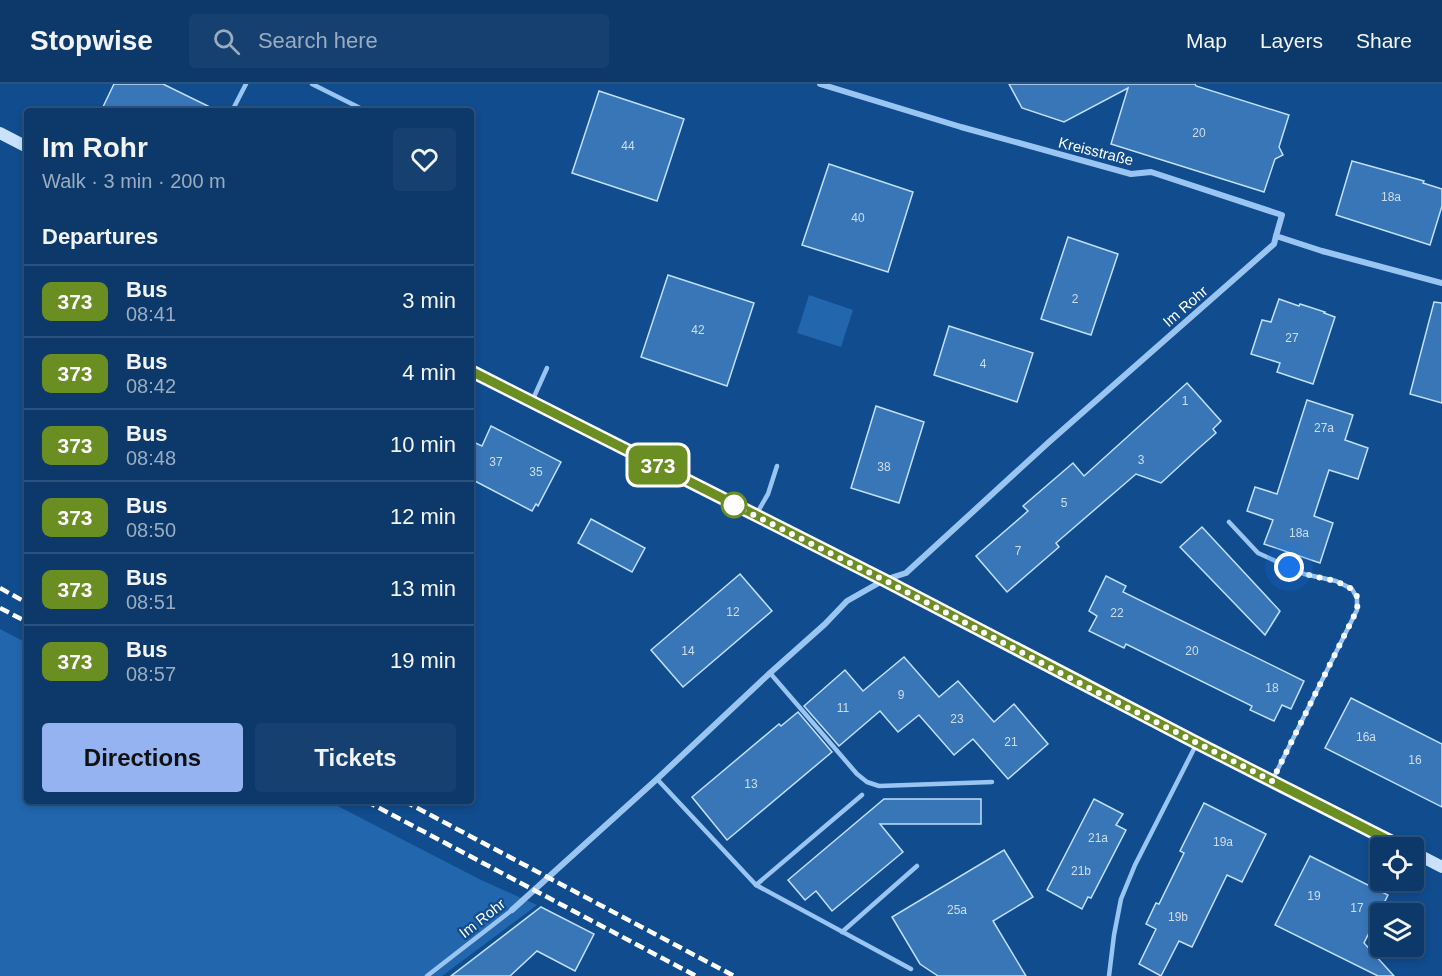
<!DOCTYPE html>
<html lang="en">
<head>
<meta charset="utf-8">
<style>
	:root { --surface:#0c396a; --page:#154070; --text:#f1f3f6; --muted:#9aacc1; --line:#2c537e; --accent:#95b2f1 }
	body { margin:0; font-family:Helvetica,sans-serif; background:var(--page); color:var(--text); height:100vh; display:flex; flex-direction:column; font-size:22px; white-space:nowrap }
	* { box-sizing:border-box; margin:0 }
	p { font-size:20px; color:var(--muted) }
	.icon { flex:none; width:33px; height:33px; fill:none; stroke:currentColor; stroke-width:2; stroke-linecap:round; stroke-linejoin:round }
	.map { position:relative; flex:1; overflow:hidden }
	.side { position:absolute; left:24px; top:24px; width:450px; height:696px; display:flex; flex-direction:column; background:var(--surface); border-radius:6px; box-shadow:0 3px 9px #0003,0 0 0 2px var(--line) }
	.side>* { flex:none }
	.badge { padding:0 12px; border-radius:9px; font-size:21px; line-height:39px }
	.controls { position:absolute; left:1370px; top:753px; display:grid; gap:12px }
	.controls a { display:grid; place-items:center; width:54px; height:54px; border-radius:6px; background:var(--surface); box-shadow:0 3px 9px #0003,0 0 0 2px var(--line); font-size:30px }
	.you { position:absolute; width:30px; height:30px; margin:-15px; border:4px solid #fff; border-radius:50%; background:#1a73e8; box-shadow:0 0 0 9px #1a73e833 }
	.map>.badge { position:absolute; translate:-50% -50%; box-shadow:0 0 0 3px #fff }
	h2 { padding:0 18px; font-size:22px; line-height:54px }
	.round { display:grid; place-items:center; flex:none; width:63px; height:63px; border-radius:6px; background:var(--page) }
	.headline { display:flex; align-items:center; justify-content:space-between; height:102px; padding:0 18px }
	h1 { font-size:28px; font-weight:700; line-height:45px }
	.action { display:flex; gap:12px; margin-top:auto; padding:12px 18px }
	.action a { flex:1; height:69px; border-radius:6px; background:var(--accent); color:#111; font-size:24px; font-weight:700; line-height:69px; text-align:center }
	.action a+a { background:var(--page); color:var(--text) }
	ul { padding:0; list-style:none }
	li { display:flex; align-items:center; gap:18px; height:72px; padding:0 18px; border-top:2px solid var(--line) }
	li div { flex:1 }
	li b { display:block; font-size:22px }
	li em { font-style:normal }
	li .badge { min-width:66px; font-weight:700; text-align:center }
	header { display:flex; align-items:center; gap:36px; box-sizing:border-box; height:84px; padding:0 30px; background:var(--surface); border-bottom:2px solid var(--line) }
	header strong { font-size:28px }
	nav { display:flex; gap:33px; margin-inline-start:auto; font-size:21px }
	.search { width:420px; height:54px; background:var(--page); display:flex; align-items:center; gap:15px; box-sizing:border-box; padding:0 21px; border-radius:6px; color:var(--muted); font-size:22px }
	.map>svg:first-child { display:block }
	.green { fill:#2266ae }
	.building { fill:#3976b8; stroke:#c1defd; stroke-width:1.5 }
	.lines { fill:none; stroke-linecap:round; stroke-linejoin:round }
	.lane { stroke:#9ac5f2; stroke-width:4.5 }
	.street { stroke:#9ac5f2; stroke-width:6 }
	.secondary { stroke:#c9e1fc; stroke-width:12 }
	.rail { stroke:#fff; stroke-width:4.5; stroke-dasharray:10 4.5; stroke-linecap:butt }
	.line-casing { stroke:#fff; stroke-width:14 }
	.line { stroke:#6b8e23; stroke-width:9 }
	.walk { stroke:#fff; stroke-width:6; stroke-dasharray:0 10.8 }
	.stop-dot { fill:#fff; stroke:#6b8e23; stroke-width:3 }
	.labels { text-anchor:middle; dominant-baseline:central; stroke-width:4.5; stroke-linejoin:round; paint-order:stroke }
	.number-label { font-size:12px; fill:#cedded }
	.street-label { font-size:15px; fill:#fff; stroke:#104c8e }
</style>
</head>
<body>
<header>
<strong>Stopwise</strong>
<div class="search"><svg class="icon" aria-label="search" viewBox="0 0 24 24"><circle cx="10" cy="10" r="6"/><path d="M15 15l6 6"/></svg>Search here</div>
<nav><a>Map</a><a>Layers</a><a>Share</a></nav>
</header>
<div class="map">
<svg width="1442" height="892" viewBox="0 0 1442 892">
	<rect width="100%" height="100%" fill="#104c8e"/>
	<g class="green">
		<polygon points="809,211 853,226 841,263 797,249"/>
		<polygon points="0,545 27,559 27,717 328,717 481,796 537,821 442,892 0,892"/>
	</g>
	<g class="building">
		<polygon points="114,0 163,0 218,27 101,27"/>
		<polygon points="1009,0 1195,0 1196,2 1289,31 1279,63 1283,71 1275,75 1264,108 1111,60 1128,4 1064,38 1022,24"/>
		<polygon points="599,7 684,35 657,117 572,89"/>
		<polygon points="1352,77 1424,97 1423,99 1442,105 1442,122 1430,161 1336,131"/>
		<polygon points="829,80 913,108 888,188 802,161"/>
		<polygon points="1068,153 1118,170 1091,251 1041,235"/>
		<polygon points="668,191 754,219 727,302 641,273"/>
		<polygon points="1279,215 1299,222 1300,220 1325,228 1324,229 1335,233 1313,300 1277,288 1280,279 1251,270 1262,236 1271,238"/>
		<polygon points="1434,218 1442,219 1442,319 1410,310"/>
		<polygon points="949,242 1033,269 1017,318 934,291"/>
		<polygon points="1187,299 1221,337 1213,345 1216,349 1199,364 1161,399 1136,390 1056,459 1059,463 1007,508 976,472 1028,427 1023,422 1073,379 1084,392"/>
		<polygon points="1307,316 1353,331 1345,356 1368,364 1358,395 1329,386 1314,432 1333,439 1320,479 1264,460 1273,436 1247,427 1255,403 1277,410"/>
		<polygon points="876,322 924,338 899,419 851,404"/>
		<polygon points="491,342 561,378 538,422 536,420 532,427 471,395 471,357 482,362"/>
		<polygon points="591,435 645,464 632,488 578,459"/>
		<polygon points="1202,443 1280,527 1265,551 1180,463"/>
		<polygon points="740,490 772,527 683,603 651,566"/>
		<polygon points="1106,492 1126,502 1123,508 1304,597 1291,625 1282,621 1274,637 1250,626 1252,622 1126,560 1124,564 1089,547 1097,532 1089,527"/>
		<polygon points="904,573 939,613 958,597 994,638 1014,620 1048,660 1008,695 973,655 954,671 919,631 898,648 880,627 839,662 804,622 845,586 863,607"/>
		<polygon points="1351,614 1442,660 1442,723 1325,664"/>
		<polygon points="798,628 832,668 727,756 692,713 779,640 781,642"/>
		<polygon points="884,715 981,715 981,740 880,740 903,768 832,827 816,807 805,816 788,796"/>
		<polygon points="1094,715 1123,730 1116,741 1126,746 1091,814 1088,813 1082,825 1047,806"/>
		<polygon points="1204,719 1266,750 1242,798 1227,791 1192,863 1179,857 1161,892 1139,880 1156,845 1146,840 1156,819 1159,820 1184,769 1180,767"/>
		<polygon points="1004,766 1033,813 993,837 1026,892 938,892 920,880 892,833"/>
		<polygon points="1310,772 1388,811 1364,859 1394,892 1378,892 1275,841"/>
		<polygon points="541,823 594,850 575,887 537,867 510,892 451,892"/>
	</g>
	<g class="lines">
		<g class="lane">
			<polyline points="312,0 366,27"/>
			<polyline points="232,27 246,0"/>
			<polyline points="471,248 473,245"/>
			<polyline points="533,315 547,284"/>
			<polyline points="757,429 768,410 777,382"/>
			<polyline points="1229,438 1258,469 1304,490 1336,497 1352,505 1357,514 1357,526 1272,697"/>
			<polyline points="770,589 857,690 867,698 879,702 992,698"/>
			<polyline points="657,695 756,801 911,885"/>
			<polyline points="756,801 862,711"/>
			<polyline points="842,848 917,782"/>
			<polyline points="427,892 512,826"/>
			<polyline points="1109,892 1114,851 1121,815 1135,781 1197,659"/>
		</g>
		<g class="street">
			<polyline points="820,0 961,43 1131,90 1151,88 1282,131 1276,152 1322,167 1442,199"/>
			<polyline points="512,826 657,695 770,589 825,540 847,517 884,496 906,489 1049,358 1274,160 1276,152"/>
		</g>
		<g class="secondary">
			<polyline points="0,49 27,63"/>
			<polyline points="471,287 884,496 1197,659 1404,764"/>
			<polyline points="1413,768 1442,783"/>
		</g>
		<g class="rail">
			<polyline points="0,504 27,519"/>
			<polyline points="0,524 27,538"/>
			<polyline points="366,717 696,892"/>
			<polyline points="404,717 734,892"/>
		</g>
	</g>
	<g class="lines">
		<defs>
			<polyline id="line" points="471,287 884,496 1197,659 1404,764"/>
		</defs>
		<use href="#line" class="line-casing"/>
		<use href="#line" class="line"/>
		<polyline class="walk" points="734,421 884,496 1093,606 1272,697 1357,526 1358,514 1352,505 1336,497 1304,490 1289,483"/>
	</g>
	<circle class="stop-dot" cx="734" cy="421" r="12"/>
	<g class="labels">
		<g class="number-label">
			<text x="1199" y="49">20</text>
			<text x="628" y="62">44</text>
			<text x="1391" y="113">18a</text>
			<text x="858" y="134">40</text>
			<text x="1075" y="215">2</text>
			<text x="698" y="246">42</text>
			<text x="1292" y="254">27</text>
			<text x="983" y="280">4</text>
			<text x="1185" y="317">1</text>
			<text x="1324" y="344">27a</text>
			<text x="1141" y="376">3</text>
			<text x="496" y="378">37</text>
			<text x="884" y="383">38</text>
			<text x="536" y="388">35</text>
			<text x="1064" y="419">5</text>
			<text x="1299" y="449">18a</text>
			<text x="1018" y="467">7</text>
			<text x="733" y="528">12</text>
			<text x="1117" y="529">22</text>
			<text x="688" y="567">14</text>
			<text x="1192" y="567">20</text>
			<text x="1272" y="604">18</text>
			<text x="901" y="611">9</text>
			<text x="843" y="624">11</text>
			<text x="957" y="635">23</text>
			<text x="1366" y="653">16a</text>
			<text x="1011" y="658">21</text>
			<text x="1415" y="676">16</text>
			<text x="751" y="700">13</text>
			<text x="1098" y="754">21a</text>
			<text x="1223" y="758">19a</text>
			<text x="1081" y="787">21b</text>
			<text x="1314" y="812">19</text>
			<text x="1357" y="824">17</text>
			<text x="957" y="826">25a</text>
			<text x="1178" y="833">19b</text>
		</g>
		<g class="street-label">
			<text transform="translate(1096 67) rotate(14)">Kreisstraße</text>
			<text transform="translate(1185 222) rotate(-41)">Im Rohr</text>
			<text transform="translate(482 834) rotate(-38)">Im Rohr</text>
		</g>
	</g>
</svg>
<div class="controls">
<a><svg class="icon" aria-label="locate" viewBox="0 0 24 24"><circle cx="12" cy="12" r="6"/><path d="M12 2v4M12 18v4M2 12h4M18 12h4"/></svg></a>
<a><svg class="icon" aria-label="layers" viewBox="0 0 24 24"><path d="M12 4l9 5-9 5-9-5zM3 14l9 5 9-5"/></svg></a>
</div>
<div class="you" style="left:1289px;top:483px"></div>
<b class="badge" style="left:658px;top:381px;background:#6b8e23;color:#fff">373</b>
<section class="side">
<div class="headline"><div><h1>Im Rohr</h1><p>Walk · 3 min · 200 m</p></div><a class="round"><svg class="icon" aria-label="heart" viewBox="0 0 24 24"><path d="M12 20l-8-8c-3-5 5-10 8-4 3-6 11-1 8 4z"/></svg></a></div>
<h2>Departures</h2>
<ul>
<li><span class="badge" style="background:#6b8e23;color:#fff">373</span><div><b>Bus</b><p>08:41</p></div><em>3 min</em></li>
<li><span class="badge" style="background:#6b8e23;color:#fff">373</span><div><b>Bus</b><p>08:42</p></div><em>4 min</em></li>
<li><span class="badge" style="background:#6b8e23;color:#fff">373</span><div><b>Bus</b><p>08:48</p></div><em>10 min</em></li>
<li><span class="badge" style="background:#6b8e23;color:#fff">373</span><div><b>Bus</b><p>08:50</p></div><em>12 min</em></li>
<li><span class="badge" style="background:#6b8e23;color:#fff">373</span><div><b>Bus</b><p>08:51</p></div><em>13 min</em></li>
<li><span class="badge" style="background:#6b8e23;color:#fff">373</span><div><b>Bus</b><p>08:57</p></div><em>19 min</em></li>
</ul>
<div class="action"><a>Directions</a><a>Tickets</a></div>
</section>
</div>
</body>
</html>
